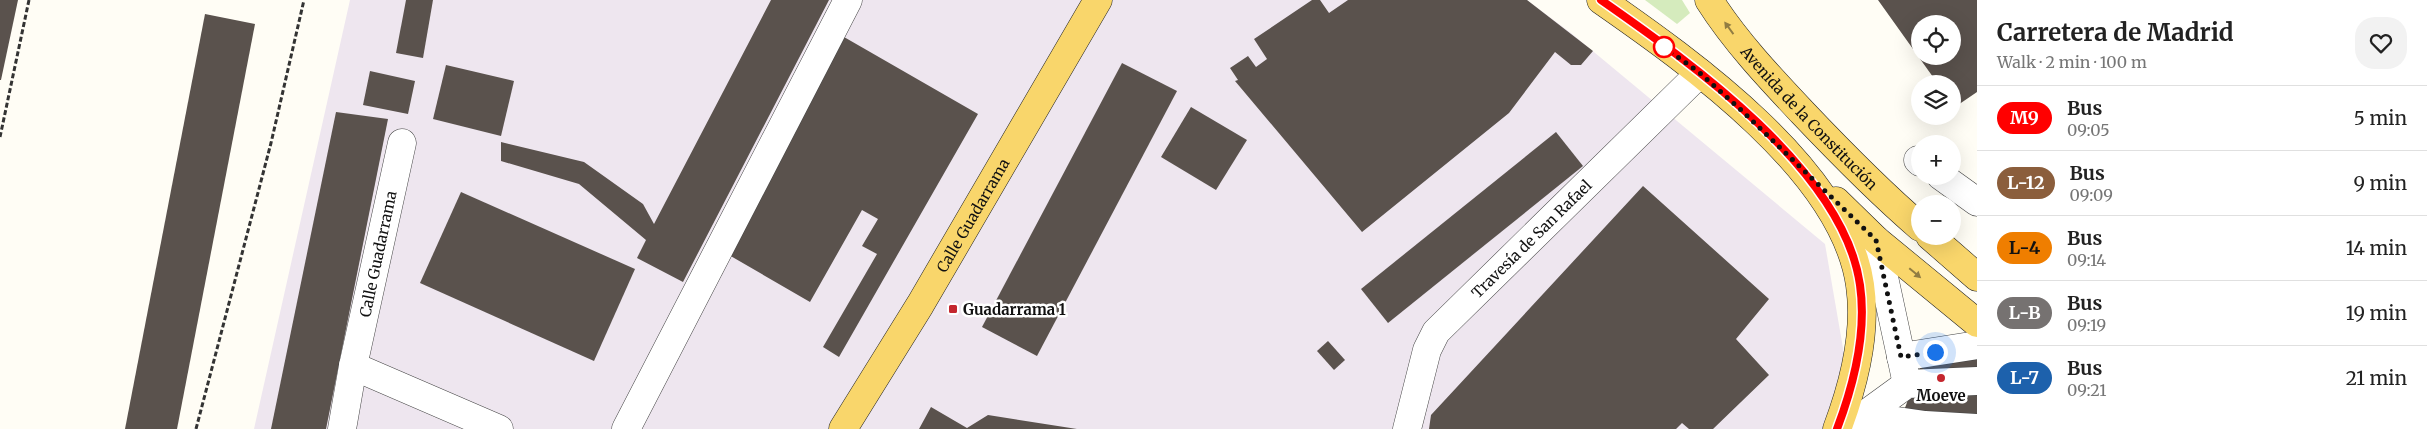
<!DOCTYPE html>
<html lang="en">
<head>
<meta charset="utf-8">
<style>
	:root { --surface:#fff; --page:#f2f2f2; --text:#222; --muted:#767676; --line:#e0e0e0 }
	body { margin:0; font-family:Merriweather,serif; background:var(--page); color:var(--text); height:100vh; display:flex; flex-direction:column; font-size:19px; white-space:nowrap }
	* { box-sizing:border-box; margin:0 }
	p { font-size:16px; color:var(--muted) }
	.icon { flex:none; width:28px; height:28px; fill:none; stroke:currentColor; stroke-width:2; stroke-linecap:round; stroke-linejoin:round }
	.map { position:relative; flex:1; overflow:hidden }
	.panel { display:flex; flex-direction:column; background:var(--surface); width:450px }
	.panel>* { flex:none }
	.badge { padding:0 10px; border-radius:16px; font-size:18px; line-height:32px }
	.buttons { position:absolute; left:1911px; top:15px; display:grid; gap:10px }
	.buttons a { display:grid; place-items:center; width:50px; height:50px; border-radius:50%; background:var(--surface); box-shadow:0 5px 20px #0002; font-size:25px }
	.you { position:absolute; width:25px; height:25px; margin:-12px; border:4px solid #fff; border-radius:50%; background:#1a73e8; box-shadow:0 0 0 8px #1a73e833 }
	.map>.badge { position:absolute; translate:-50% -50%; box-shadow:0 0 0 2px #fff }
	.round { display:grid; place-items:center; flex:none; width:52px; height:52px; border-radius:20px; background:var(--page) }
	.overview { display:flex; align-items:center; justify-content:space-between; height:85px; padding:0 20px }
	h1 { font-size:24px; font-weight:700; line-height:38px }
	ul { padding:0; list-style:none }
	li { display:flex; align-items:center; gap:15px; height:65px; padding:0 20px; border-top:1px solid var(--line) }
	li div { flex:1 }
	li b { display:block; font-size:19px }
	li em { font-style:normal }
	li .badge { min-width:55px; font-weight:700; text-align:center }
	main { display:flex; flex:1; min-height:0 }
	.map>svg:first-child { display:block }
	.industrial { fill:#eee6ef }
	.green { fill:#d5ebbd }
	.building { fill:#5a524d; fill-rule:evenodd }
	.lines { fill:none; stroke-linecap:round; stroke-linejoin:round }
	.minor-casing { stroke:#444; stroke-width:29 }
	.major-casing { stroke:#222; stroke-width:29 }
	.path { stroke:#333; stroke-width:3; stroke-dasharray:5 2.5; stroke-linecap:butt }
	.minor { stroke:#fff; stroke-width:28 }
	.major { stroke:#f9d66b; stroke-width:28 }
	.oneway { fill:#917d42 }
	.line-casing { stroke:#fff; stroke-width:11 }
	.line { stroke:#f00; stroke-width:8 }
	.walk { stroke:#111; stroke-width:5; stroke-dasharray:0 9 }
	.stop-dot { fill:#fff; stroke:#f00; stroke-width:2.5 }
	.poi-dot { fill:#c4262e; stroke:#fff; stroke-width:2 }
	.labels { text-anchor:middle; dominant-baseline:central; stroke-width:5; stroke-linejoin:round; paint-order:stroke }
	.street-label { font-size:15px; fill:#111; stroke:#fff }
	.poi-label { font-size:15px; font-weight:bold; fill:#111; stroke:#fff; text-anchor:start }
</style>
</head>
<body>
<main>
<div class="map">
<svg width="1977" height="429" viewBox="0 0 1977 429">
	<rect width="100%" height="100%" fill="#fffdf5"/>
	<polygon class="industrial" points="350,0 1527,0 1571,33 1825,244 1857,429 254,429"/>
	<polygon class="green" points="1645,0 1682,0 1690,13 1677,24"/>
	<g class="building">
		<polygon points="0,0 18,0 1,80 0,80"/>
		<polygon points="406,0 433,0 423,58 396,53"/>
		<polygon points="771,0 829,0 683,282 637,258 646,240 579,184 501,161 501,142 584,162 643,204 654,224"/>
		<polygon points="1312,0 1320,0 1329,13 1348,0 1527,0 1593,51 1581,65 1571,65 1555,52 1509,113 1362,232 1235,81 1238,80 1230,68 1248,56 1256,67 1267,59 1254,39"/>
		<path d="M1878,0H1977V92L1955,107L1952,104V84H1938ZM1920,24H1952V56H1920Z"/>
		<polygon points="205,14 255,24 177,429 125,429"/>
		<polygon points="844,37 978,114 839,357 823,347 877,254 862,246 878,219 862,210 810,302 722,251"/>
		<polygon points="1122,63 1177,91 1037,356 982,327"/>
		<polygon points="446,65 514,81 501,136 433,119"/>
		<polygon points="370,71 415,81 408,114 363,105"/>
		<polygon points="1191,107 1247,140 1216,190 1161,157"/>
		<polygon points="336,112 388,119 326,429 271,429"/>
		<polygon points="1556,132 1583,166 1388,323 1361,289"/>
		<polygon points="1643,186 1769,299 1736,339 1769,375 1713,429 1689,429 1682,423 1676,429 1429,429 1431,415"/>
		<polygon points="461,192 635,269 594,361 420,283"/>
		<polygon points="1328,341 1345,360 1334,370 1317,351"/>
		<polygon points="1977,355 1977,429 1897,429 1923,360"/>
		<polygon points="931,407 967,428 988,415 1077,429 919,429"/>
	</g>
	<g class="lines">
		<defs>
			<g id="minor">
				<polyline points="402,143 353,366 499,429"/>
				<polyline points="1918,160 1920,162"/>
				<polyline points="1941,176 1977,202"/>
				<polyline points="1876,240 1907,384"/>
				<polyline points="1901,357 1977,345"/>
				<polyline points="1863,416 1925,425 1977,428"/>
				<polyline points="342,429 353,366"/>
				<polyline points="626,429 848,0"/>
				<path id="s1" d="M1407,429L1427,350L1436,332L1700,73"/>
				<polyline points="1857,429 1863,416 1907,384 1977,381"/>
			</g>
			<g id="major">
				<path d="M1601,0C1690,62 1844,171 1860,285C1867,333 1854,384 1837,429"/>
				<path id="s2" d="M1709,0C1735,41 1769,77 1802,112C1840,152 1878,191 1920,227"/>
				<polyline points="1836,201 1876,240 1977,323"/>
				<polyline points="1930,236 1977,277"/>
				<path id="s3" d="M843,429L920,305L1098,0"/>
			</g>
		</defs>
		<use href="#minor" class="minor-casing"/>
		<use href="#major" class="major-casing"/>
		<g class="path">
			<polyline points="0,137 29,0"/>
			<polyline points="196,429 271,143 304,0"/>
		</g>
		<use href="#minor" class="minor"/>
		<use href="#major" class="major"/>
	</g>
	<defs><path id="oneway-solid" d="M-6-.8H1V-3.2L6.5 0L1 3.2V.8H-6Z" transform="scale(1.25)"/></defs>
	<g class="oneway">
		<use href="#oneway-solid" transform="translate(1729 28) rotate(-126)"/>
		<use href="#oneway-solid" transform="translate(1915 273) rotate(40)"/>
	</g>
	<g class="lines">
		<defs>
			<path id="line" d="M1601,0C1690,62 1844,171 1860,285C1867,333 1854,384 1837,429"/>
		</defs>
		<use href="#line" class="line-casing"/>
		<use href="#line" class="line"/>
		<polyline class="walk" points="1664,47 1700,73 1740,109 1876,240 1901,357 1935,352"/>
	</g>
	<circle class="stop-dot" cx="1664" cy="47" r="10"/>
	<g class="poi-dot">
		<rect x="948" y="304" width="10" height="10" rx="2.5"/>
		<circle cx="1941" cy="378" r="5"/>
	</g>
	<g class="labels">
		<g class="street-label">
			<text stroke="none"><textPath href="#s2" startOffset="155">Avenida de la Constitución</textPath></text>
			<text stroke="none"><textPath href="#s3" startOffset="250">Calle Guadarrama</textPath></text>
			<text stroke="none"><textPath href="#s1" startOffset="235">Travesía de San Rafael</textPath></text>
			<text transform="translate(378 254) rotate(-78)">Calle Guadarrama</text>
		</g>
		<g class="poi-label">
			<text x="963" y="309">Guadarrama 1</text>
			<text x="1941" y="395" text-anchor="middle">Moeve</text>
		</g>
	</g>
</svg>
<div class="buttons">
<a><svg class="icon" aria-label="locate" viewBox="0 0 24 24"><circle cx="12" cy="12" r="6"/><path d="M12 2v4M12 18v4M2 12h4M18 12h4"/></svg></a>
<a><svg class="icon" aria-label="layers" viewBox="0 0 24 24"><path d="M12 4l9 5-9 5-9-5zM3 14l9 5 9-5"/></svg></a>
<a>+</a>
<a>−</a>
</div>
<div class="you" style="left:1935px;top:352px"></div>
</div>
<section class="panel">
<div class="overview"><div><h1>Carretera de Madrid</h1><p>Walk · 2 min · 100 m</p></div><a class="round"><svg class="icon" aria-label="heart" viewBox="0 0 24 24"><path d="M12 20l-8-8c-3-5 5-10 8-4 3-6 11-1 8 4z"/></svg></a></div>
<ul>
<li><span class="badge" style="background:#f00;color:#fff">M9</span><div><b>Bus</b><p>09:05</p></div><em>5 min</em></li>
<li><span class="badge" style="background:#8b5e3c;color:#fff">L-12</span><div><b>Bus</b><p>09:09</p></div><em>9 min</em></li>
<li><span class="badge" style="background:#ef7e00;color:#111">L-4</span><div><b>Bus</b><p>09:14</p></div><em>14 min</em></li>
<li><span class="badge" style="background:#767271;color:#fff">L-B</span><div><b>Bus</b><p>09:19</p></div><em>19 min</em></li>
<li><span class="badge" style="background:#1d61ac;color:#fff">L-7</span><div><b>Bus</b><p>09:21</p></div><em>21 min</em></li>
</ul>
</section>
</main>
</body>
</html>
